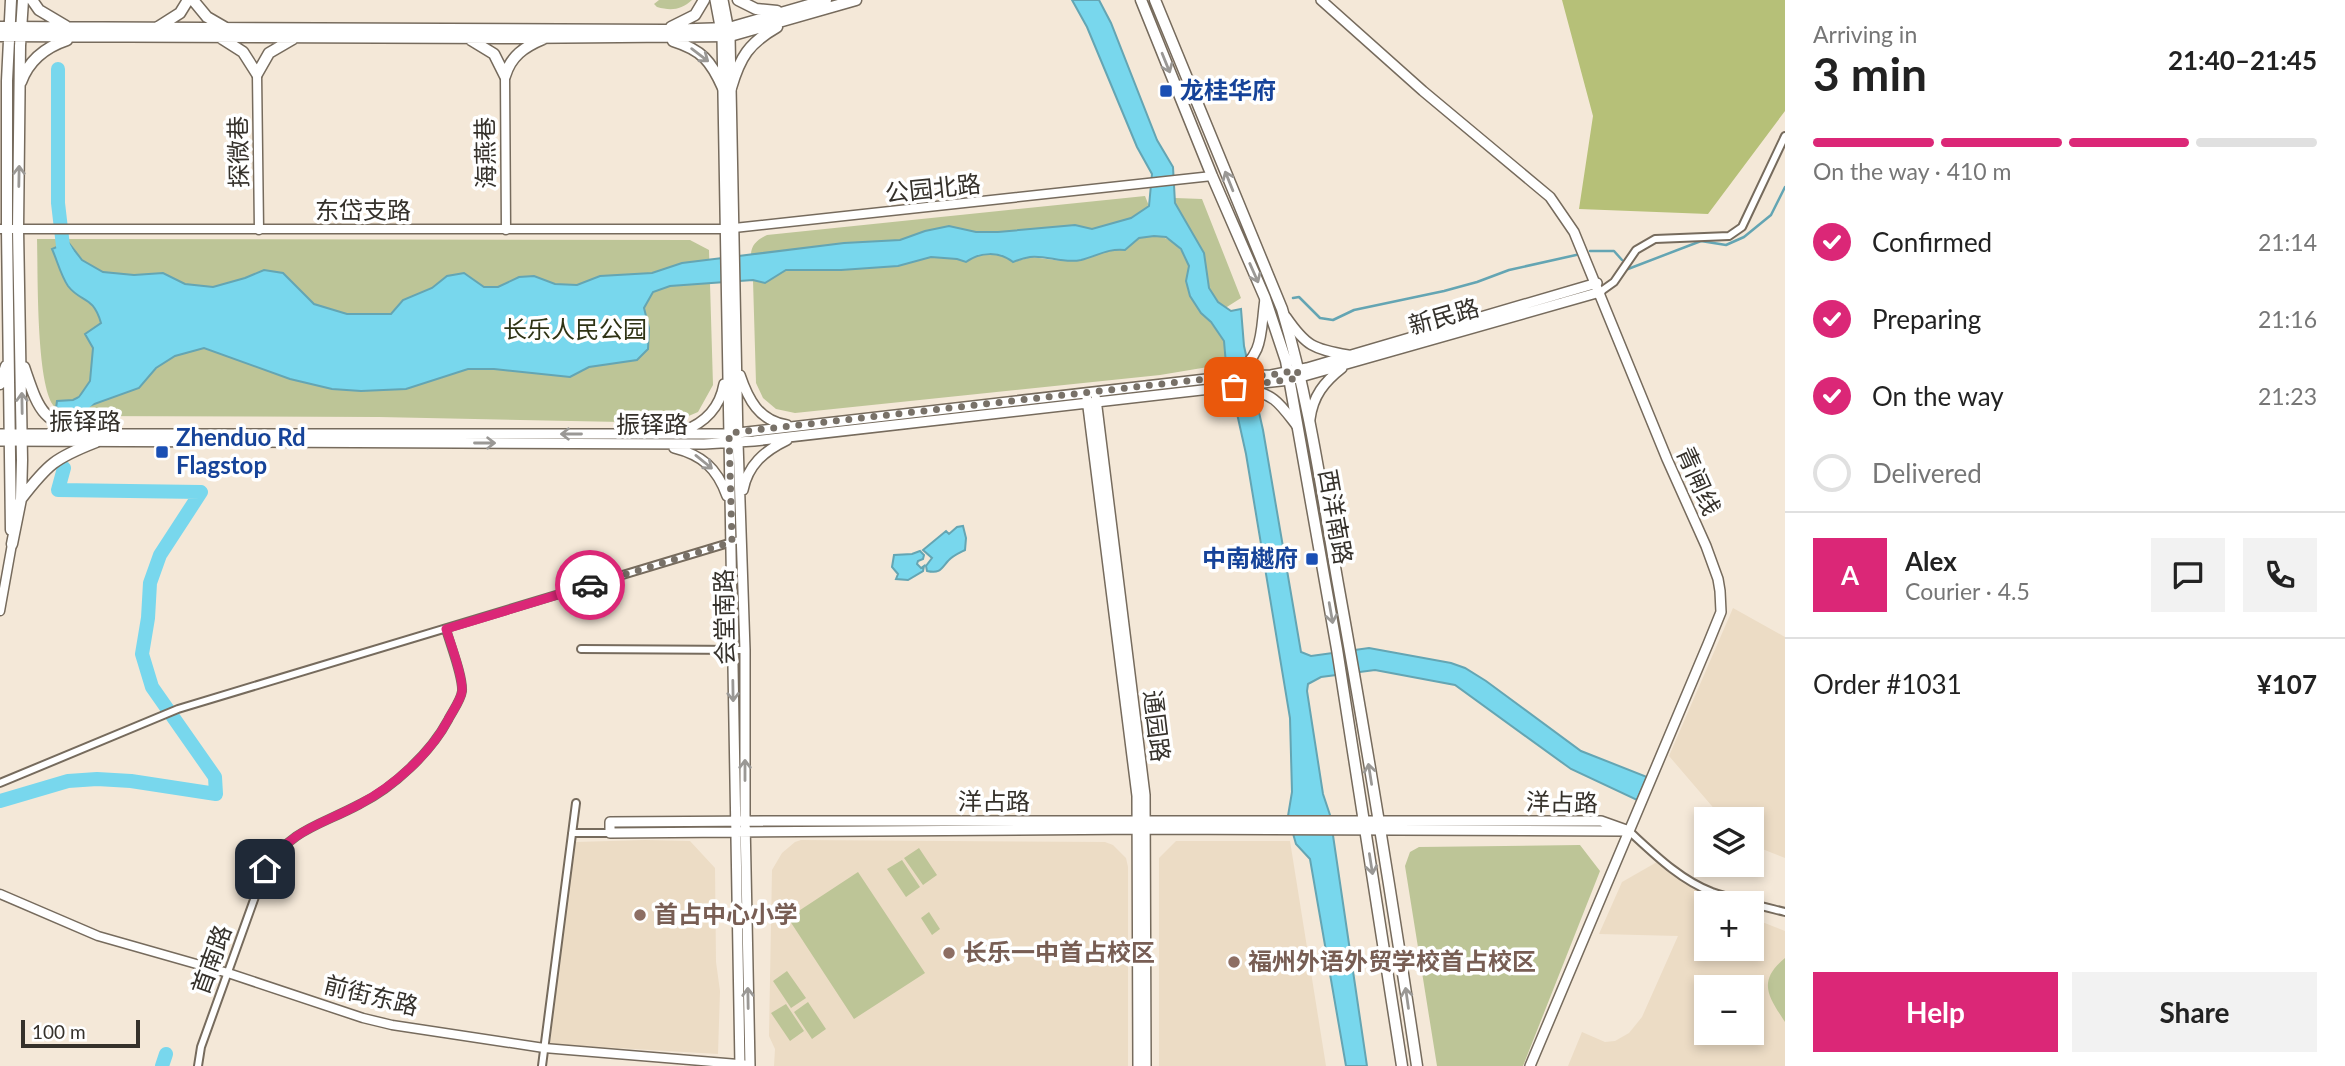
<!DOCTYPE html>
<html lang="en">
<head>
<meta charset="utf-8">
<style>
	:root { --surface:#fff; --page:#f2f2f2; --text:#222; --muted:#767676; --line:#e0e0e0; --accent:#db2777 }
	body { margin:0; font-family:Lato,"Noto Sans SC",sans-serif; background:var(--page); color:var(--text); height:100vh; display:flex; flex-direction:column; font-size:26px; white-space:nowrap }
	* { box-sizing:border-box; margin:0 }
	p { font-size:23px; color:var(--muted) }
	.icon { flex:none; width:38px; height:38px; fill:none; stroke:currentColor; stroke-width:2; stroke-linecap:round; stroke-linejoin:round }
	.map { position:relative; flex:1; overflow:hidden }
	.sheet { display:flex; flex-direction:column; background:var(--surface); width:560px }
	.sheet>* { flex:none }
	.controls { position:absolute; left:1694px; top:807px; display:grid; gap:14px }
	.controls a { display:grid; place-items:center; width:70px; height:70px; border-radius:0px; background:var(--surface); box-shadow:0 4px 10px #0003; font-size:35px }
	.scale { position:absolute; left:21px; bottom:18px; width:119px; box-sizing:border-box; padding-left:7px; border:4px solid #35312b; border-top:0; font-size:19px; line-height:24px; white-space:nowrap; color:#35312b; -webkit-text-stroke:5px #fff; paint-order:stroke }
	.pin { position:absolute; display:grid; place-items:center; width:60px; height:60px; color:#fff; margin:-30px; border-radius:14px; box-shadow:0 4px 10px #0006 }
	.courier { position:absolute; display:grid; place-items:center; width:70px; height:70px; margin:-35px; border:5px solid #db2777; border-radius:50%; background:#fff; color:#222; box-shadow:0 2px 9px #0007 }
	.head em { font-style:normal; font-weight:700 }
	.head div { display:flex; flex-direction:column-reverse }
	.head { display:flex; align-items:center; justify-content:space-between; height:119px; padding:0 28px }
	h1 { font-size:46px; font-weight:700; line-height:52px }
	.bar { display:grid; grid-template-columns:repeat(4,1fr); gap:10px 7px; align-content:center; height:84px; padding:0 28px }
	.bar i { height:9px; border-radius:5px; background:var(--line) }
	.bar .selected { background:var(--accent) }
	.bar p { grid-column:span 4 }
	.line { display:flex; align-items:center; gap:18px; padding:0 28px; border-top:2px solid var(--line) }
	.line div { flex:1 }
	.round { display:grid; place-items:center; flex:none; width:74px; height:74px; border-radius:0px; background:var(--page) }
	ol { padding:0 28px; list-style:none }
	li { display:flex; align-items:center; gap:21px; height:77px }
	li p { margin-inline-start:auto }
	li .icon { padding:7px; border-radius:50%; background:var(--accent); color:#fff; stroke-width:4 }
	li:last-child { color:var(--muted) }
	li i { width:38px; height:38px; border:4px solid var(--line); border-radius:50% }
	.button { display:flex; gap:14px; margin-top:auto; padding:14px 28px }
	.button a { flex:1; height:80px; border-radius:0px; background:var(--accent); color:#fff; font-size:28px; font-weight:700; line-height:80px; text-align:center }
	.button a+a { background:var(--page); color:var(--text) }
	main { display:flex; flex:1; min-height:0 }
	.map>svg:first-child { display:block }
	.built { fill:#ecdcc5; fill-rule:evenodd }
	.green { fill:#bdc597 }
	.forest { fill:#b6c078 }
	.water { fill:#78d7ed; stroke:#64a5b3; stroke-width:2 }
	.lines { fill:none; stroke-linecap:round; stroke-linejoin:round }
	.stream { stroke:#64a5b3; stroke-width:2.5 }
	.river { stroke:#78d7ed; stroke-width:14 }
	.minor-casing { stroke:#766b5d; stroke-width:10 }
	.tertiary-casing { stroke:#766b5d; stroke-width:11 }
	.secondary-casing { stroke:#766b5d; stroke-width:12 }
	.primary-casing { stroke:#766b5d; stroke-width:13 }
	.minor { stroke:#fff; stroke-width:6 }
	.tertiary { stroke:#fff; stroke-width:8 }
	.secondary { stroke:#fff; stroke-width:9 }
	.primary { stroke:#fff; stroke-width:10 }
	.oneway { stroke:#9a9895 }
	.done { stroke:#787168; stroke-width:7; stroke-dasharray:0 12.6 }
	.route { stroke:#db2777; stroke-width:9 }
	.transit-dot { fill:#1a4fb4; stroke:#fff; stroke-width:2.5 }
	.education-dot { fill:#8d6e63; stroke:#fff; stroke-width:2.5 }
	.labels { text-anchor:middle; stroke-width:7; stroke-linejoin:round; paint-order:stroke }
	.transit-label { font-size:24px; font-weight:bold; fill:#164399; stroke:#fff; text-anchor:start }
	.street-label { font-size:24px; fill:#35312b; stroke:#fff }
	.park-label { font-size:24px; fill:#2f3314; stroke:#fff }
	.education-label { font-size:24px; font-weight:bold; fill:#785e54; stroke:#fff; text-anchor:start }
</style>
</head>
<body>
<main>
<div class="map">
<svg width="1785" height="1066" viewBox="0 0 1785 1066">
	<rect width="100%" height="100%" fill="#f4e8d8"/>
	<path class="built" d="M1733 608 1785 637V858L1752 845V819H1723L1669 756Z
		M645 840 690 841 715 868 716 962 720 991 718 1054 550 1044 573 844 576 842Z
		M801 840 1105 842 1113 845 1126 858 1128 867V1066H774L775 1049 769 1036 772 870 782 853 795 842Z
		M1176 841H1290L1326 1066H1159V858Z
		M1657 862 1716 903H1706V948H1752V918L1785 931V1066H1568L1582 1032 1605 1042 1615 1041 1629 1033 1642 1017 1678 936 1599 934 1622 882ZM1706 987H1752V1032H1706Z"/>
	<path class="green" d="M659 0H692C681 10 671 11 657 7L654 4Z
		M1145 196 1149 206 1131 218 1092 229 1075 225 998 232H976L949 226 925 231 900 240 844 243 751 255C751 244 759 239 767 235Z
		M1175 198 1202 199 1241 298 1208 319 1224 341 1226 364 1160 375 795 413 776 409 763 398 756 383 753 280 765 283 786 270H841L898 266 931 257 957 259 966 262C980 252 999 251 1013 262L1031 257 1062 261 1090 257 1102 251 1116 249 1125 250C1129 246 1133 241 1138 238 1158 228 1183 244 1188 264 1189 269 1187 275 1186 281L1218 301 1209 288 1204 253 1175 203Z
		M37 239 690 240 709 250 713 385 698 412 672 423 379 417 71 416C65 414 57 411 53 405 36 380 38 273 37 239Z
		M1580 845 1600 871 1523 1066H1437L1405 866 1410 852 1419 847Z
		M919 848 937 875 923 885 904 858Z
		M902 860 920 887 906 897 887 869Z
		M858 872 925 973 854 1019 788 918Z
		M929 912 940 929 932 935 921 918Z
		M1785 958V1022C1768 996 1757 981 1785 958Z
		M787 971 806 998 791 1008 773 981Z
		M808 1002 826 1029 812 1039 794 1012Z
		M786 1004 804 1031 790 1041 771 1013Z"/>
	<path class="forest" d="M1562 0H1785V111L1708 214 1579 209 1593 116Z"/>
	<path class="water" d="M1072 0H1099L1111 23 1157 140 1173 167 1175 203 1204 253 1209 288 1218 302 1231 311 1241 309 1244 346 1263 430 1301 652 1311 656 1369 648 1451 663 1465 668 1486 681 1581 751 1647 777 1637 800 1571 769 1455 685 1375 670 1321 677 1308 684 1307 691 1323 794 1330 815 1367 1066H1346L1310 859 1296 844 1288 816 1292 792 1290 718 1246 454 1226 364 1224 341 1211 322 1201 313 1190 296 1186 281 1189 266 1181 249 1166 237 1154 236 1139 238 1125 250C1108 248 1097 256 1081 260 1063 264 1047 255 1030 257 1024 258 1018 260 1013 262 999 251 980 252 966 262L957 259 931 257 898 266 841 270H786L765 283 753 280 670 286 653 292 644 308 649 328 648 349 637 360 589 367 570 377 494 369H468L406 389 361 391 332 389 290 379 204 348 175 356 156 368 139 388 75 411 56 408 57 401 73 400 79 397 90 381 93 348 85 334 101 323C93 295 81 303 68 286 61 276 57 260 52 249L68 242 82 260 103 272 134 275 163 273 185 284 213 287 245 278 264 270 283 273 314 304 347 314H391L403 300 432 288 447 276 464 273 484 287H498L519 277 534 276 555 284 577 285 600 276 652 273 682 263 844 243 900 240 925 231 949 226 976 232H998L1075 225 1092 229 1131 218 1149 206 1152 174 1137 147 1087 27Z
		M963 526 966 538 965 550C959 553 952 556 948 561 941 569 940 574 927 571L926 566 932 558 923 550 946 531 949 534 957 527Z
		M920 551 924 555 923 559 918 561 917 564 921 568 924 566 923 571 908 580 896 579 898 574 892 567 894 555 912 554Z"/>
	<g class="lines">
		<path class="stream" d="M1590 251H1614L1622 260
			M1628 269 1701 241 1726 245 1744 237 1771 215 1785 187
			M1293 298 1299 297 1320 318 1333 320 1354 310 1444 291 1477 282 1509 270 1576 255"/>
		<path class="river" d="M58 69V203L63 246 70 259
			M71 416 89 398
			M0 801 68 781 97 779 131 781 216 794 215 777 152 687 142 654 148 618 150 583 160 555 201 492 58 490 64 468
			M162 1066 166 1054"/>
		<defs>
			<path id="minor" d="M1600 292 1614 282 1636 250 1655 239 1729 236 1742 227 1785 136
				M581 649 745 650
				M0 783 178 709 742 539
				M1629 831C1653 853 1680 880 1712 892 1735 900 1761 906 1785 912
				M572 833H610
				M198 1066 201 1047 265 869C293 828 319 826 360 804 393 788 431 752 448 720 452 712 461 700 462 691 463 676 450 644 446 629
				M542 1066 576 803"/>
			<path id="tertiary" d="M257 74 259 230
				M505 76 506 230
				M0 229H725L1212 176
				M0 611 12 544
				M0 894 98 936 228 973 363 1018 392 1025 544 1048 750 1065"/>
			<path id="secondary" d="M715 0 722 37 740 1066
				M723 0 730 36 738 442 745 650V821L750 1066
				M1321 0 1423 91 1550 197 1574 232 1667 459 1706 546 1718 579 1720 591 1721 612 1708 644 1530 1066
				M1286 317C1306 346 1313 349 1348 355
				M740 375C748 399 759 421 787 425
				M1233 376C1265 354 1260 334 1265 299
				M1246 389C1275 394 1280 404 1297 426
				M1087 399 1137 796 1138 1066
				M1096 399 1145 795 1146 1066
				M1310 419C1313 396 1324 382 1342 368
				M683 431C705 423 720 407 724 384
				M0 434H729L1232 376 1271 375 1307 368 1597 283
				M0 441 704 444 754 441 1290 380 1600 292
				M674 448C702 455 717 468 727 496
				M743 490C748 465 764 451 787 440
				M777 821H1601L1629 831 1146 829 610 833V822Z"/>
			<path id="primary" d="M32 0 39 10 66 26
				M193 0 207 17 226 28
				M738 0 756 9 777 11
				M1141 0 1212 176 1265 298 1286 361 1337 649 1402 1066
				M1155 0 1282 309C1309 399 1322 493 1338 584 1367 744 1393 905 1417 1066
				M0 27 664 30 729 28 826 0
				M158 27 180 13 188 0
				M671 27 695 15 704 0
				M0 36 505 38 730 36 856 0
				M221 38 243 52 257 74
				M471 40 494 54 505 76
				M673 41C702 50 711 61 723 88
				M257 74 269 53 293 39
				M505 76C511 56 524 47 543 39
				M21 82C29 60 46 47 67 40
				M731 88C740 57 749 43 777 27
				M24 367C39 410 41 423 89 433
				M0 384 6 366
				M21 499C48 464 55 458 96 442
				M11 530 7 229V81L11 0
				M12 544 21 499 22 460 18 229 20 46 23 0"/>
		</defs>
		<use href="#minor" class="minor-casing"/>
		<use href="#tertiary" class="tertiary-casing"/>
		<use href="#secondary" class="secondary-casing"/>
		<use href="#primary" class="primary-casing"/>
		<use href="#minor" class="minor"/>
		<use href="#tertiary" class="tertiary"/>
		<use href="#secondary" class="secondary"/>
		<use href="#primary" class="primary"/>
	</g>
	<defs><path id="oneway-shaft" d="M-6 0H5M1.5-3L5.5 0L1.5 3" fill="none" stroke-width="1.6" stroke-linecap="round" stroke-linejoin="round" transform="scale(1.75)"/></defs>
	<g class="oneway">
		<use href="#oneway-shaft" transform="translate(700 55) rotate(37)"/>
		<use href="#oneway-shaft" transform="translate(1166 63) rotate(68)"/>
		<use href="#oneway-shaft" transform="translate(19 176) rotate(-89)"/>
		<use href="#oneway-shaft" transform="translate(1229 181) rotate(-112)"/>
		<use href="#oneway-shaft" transform="translate(1254 273) rotate(66)"/>
		<use href="#oneway-shaft" transform="translate(22 403) rotate(-91)"/>
		<use href="#oneway-shaft" transform="translate(571 434) rotate(180)"/>
		<use href="#oneway-shaft" transform="translate(485 443)"/>
		<use href="#oneway-shaft" transform="translate(704 462) rotate(39)"/>
		<use href="#oneway-shaft" transform="translate(1331 613) rotate(80)"/>
		<use href="#oneway-shaft" transform="translate(733 691) rotate(89)"/>
		<use href="#oneway-shaft" transform="translate(745 770) rotate(-90)"/>
		<use href="#oneway-shaft" transform="translate(1370 774) rotate(-99)"/>
		<use href="#oneway-shaft" transform="translate(1371 864) rotate(81)"/>
		<use href="#oneway-shaft" transform="translate(748 998) rotate(-91)"/>
		<use href="#oneway-shaft" transform="translate(1407 998) rotate(-98)"/>
	</g>
	<g class="lines">
		<path class="done" d="M590 585 732 542 729 433 1232 376 1271 375 1297 370 1299 378 1234 387"/>
		<path class="route" d="M265 869C293 828 319 826 360 804 394 786 430 754 448 720 452 712 461 700 462 691 463 676 451 644 446 629L590 585"/>
	</g>
	<g class="transit-dot">
		<rect x="1159" y="84" width="14" height="14" rx="3.5"/>
		<rect x="155" y="445" width="14" height="14" rx="3.5"/>
		<rect x="1305" y="552" width="14" height="14" rx="3.5"/>
	</g>
	<g class="education-dot">
		<circle cx="640" cy="915" r="7"/>
		<circle cx="949" cy="953" r="7"/>
		<circle cx="1234" cy="962" r="7"/>
	</g>
	<g class="labels">
		<g class="transit-label">
			<text x="1180" y="99">龙桂华府</text>
			<text x="176" y="446">Zhenduo Rd<tspan x="176" dy="28">Flagstop</tspan></text>
			<text x="1298" y="567" text-anchor="end">中南樾府</text>
		</g>
		<g class="street-label">
			<text transform="translate(239 152) rotate(-91)" y="8">探微巷</text>
			<text transform="translate(486 153) rotate(-91)" y="8">海燕巷</text>
			<text transform="translate(933 189) rotate(-6)" y="8">公园北路</text>
			<text x="363" y="219">东岱支路</text>
			<text transform="translate(1444 317) rotate(-16)" y="8">新民路</text>
			<text x="85" y="430">振铎路</text>
			<text x="652" y="433">振铎路</text>
			<text transform="translate(1698 481) rotate(66)" y="8">青闸线</text>
			<text transform="translate(1335 517) rotate(80)" y="8">西洋南路</text>
			<text transform="translate(725 617) rotate(-91)" y="8">会堂南路</text>
			<text transform="translate(1156 726) rotate(83)" y="8">通园路</text>
			<text x="994" y="810">洋占路</text>
			<text transform="translate(1562 803) rotate(1)" y="8">洋占路</text>
			<text transform="translate(212 960) rotate(-70)" y="8">首南路</text>
			<text transform="translate(371 996) rotate(14)" y="8">前街东路</text>
		</g>
		<g class="park-label">
			<text x="575" y="338">长乐人民公园</text>
		</g>
		<g class="education-label">
			<text x="654" y="923">首占中心小学</text>
			<text x="963" y="961">长乐一中首占校区</text>
			<text x="1248" y="970">福州外语外贸学校首占校区</text>
		</g>
	</g>
</svg>
<div class="controls">
<a><svg class="icon" aria-label="layers" viewBox="0 0 24 24"><path d="M12 4l9 5-9 5-9-5zM3 14l9 5 9-5"/></svg></a>
<a>+</a>
<a>−</a>
</div>
<div class="scale">100 m</div>
<div class="pin" style="left:1234px;top:387px;background:#ea580c"><svg class="icon" aria-label="bag" viewBox="0 0 24 24"><path d="M5 8h14l-1 12H6zM9 8a3 3 0 0 1 6 0"/></svg></div>
<div class="pin" style="left:265px;top:869px;background:#1f2937"><svg class="icon" aria-label="home" viewBox="0 0 24 24"><path d="M3 11l9-7 9 7M6 9v11h12V9"/></svg></div>
<div class="courier" style="left:590px;top:585px"><svg class="icon" aria-label="car" viewBox="0 0 24 24"><path d="M5 17H2v-5l4-1 3-4h7l3 4 3 1v5h-3M9 17h6M6 11h13"/><circle cx="7" cy="17" r="2"/><circle cx="17" cy="17" r="2"/></svg></div>
</div>
<section class="sheet">
<div class="head"><div><h1>3 min</h1><p>Arriving in</p></div><em>21:40–21:45</em></div>
<div class="bar"><i class="selected"></i><i class="selected"></i><i class="selected"></i><i></i><p>On the way · 410 m</p></div>
<ol>
<li><svg class="icon" aria-label="check" viewBox="0 0 24 24"><path d="M5 12l5 5 9-10"/></svg>Confirmed<p>21:14</p></li>
<li><svg class="icon" aria-label="check" viewBox="0 0 24 24"><path d="M5 12l5 5 9-10"/></svg>Preparing<p>21:16</p></li>
<li><svg class="icon" aria-label="check" viewBox="0 0 24 24"><path d="M5 12l5 5 9-10"/></svg>On the way<p>21:23</p></li>
<li><i></i>Delivered</li>
</ol>
<div class="line" style="height:126px"><b class="round" style="background:var(--accent);color:#fff">A</b><div><b>Alex</b><p>Courier · 4.5</p></div><a class="round"><svg class="icon" aria-label="chat" viewBox="0 0 24 24"><path d="M4 5h16v11H9l-5 4z"/></svg></a><a class="round"><svg class="icon" aria-label="phone" viewBox="0 0 24 24"><path d="M5 4h4l2 5-3 2q2 4 5 5l2-3 5 2v4C11 20 4 13 5 4z"/></svg></a></div>
<div class="line" style="height:91px"><div>Order #1031</div><b>¥107</b></div>
<div class="button"><a>Help</a><a>Share</a></div>
</section>
</main>
</body>
</html>
